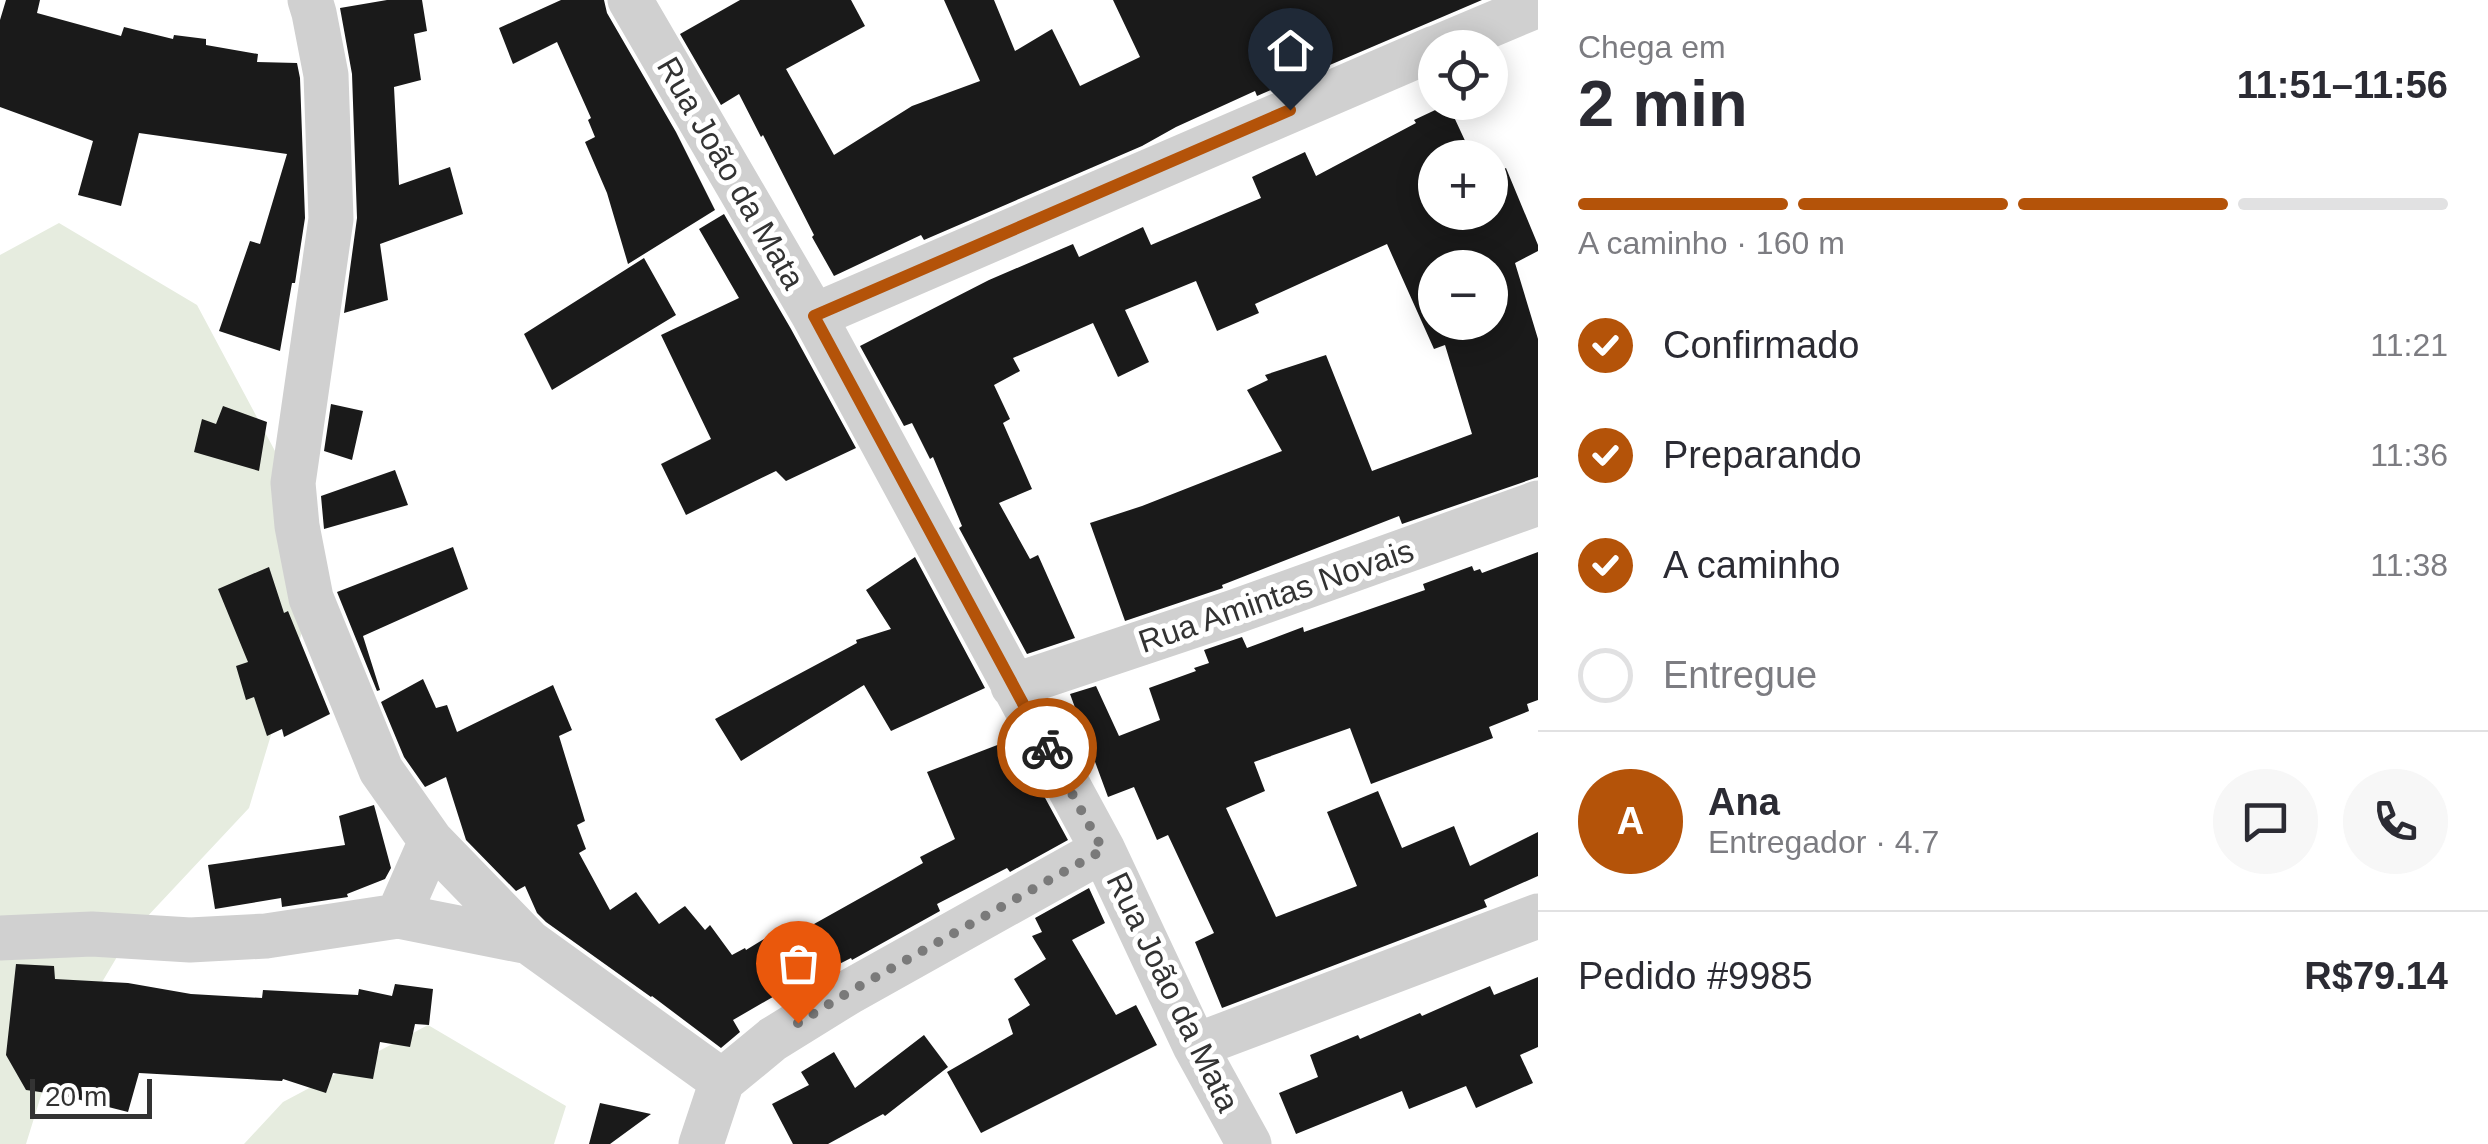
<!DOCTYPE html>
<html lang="pt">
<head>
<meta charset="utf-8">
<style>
	:root { --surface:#fff; --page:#f7f7f7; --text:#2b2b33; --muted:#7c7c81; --line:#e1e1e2; --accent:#b45309 }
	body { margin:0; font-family:Arial,sans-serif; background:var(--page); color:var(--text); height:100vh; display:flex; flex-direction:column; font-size:38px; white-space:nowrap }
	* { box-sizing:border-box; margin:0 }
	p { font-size:32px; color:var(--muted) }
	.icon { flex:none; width:55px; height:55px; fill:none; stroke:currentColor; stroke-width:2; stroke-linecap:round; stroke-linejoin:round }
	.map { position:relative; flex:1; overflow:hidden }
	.details { display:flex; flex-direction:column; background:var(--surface); width:950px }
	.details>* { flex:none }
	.controls { position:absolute; left:1418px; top:30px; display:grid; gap:20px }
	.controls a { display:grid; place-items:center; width:90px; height:90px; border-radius:50%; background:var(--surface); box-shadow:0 5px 25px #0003; font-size:50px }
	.scale { position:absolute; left:30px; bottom:25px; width:122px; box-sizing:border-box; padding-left:10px; border:5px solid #333; border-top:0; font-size:28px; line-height:35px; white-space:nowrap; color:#333; -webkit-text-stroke:8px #fff; paint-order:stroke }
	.pin { position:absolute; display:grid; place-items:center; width:85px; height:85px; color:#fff; margin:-102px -42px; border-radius:50% 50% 50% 0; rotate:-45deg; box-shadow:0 0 10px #0007 }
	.pin .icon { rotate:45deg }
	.courier { position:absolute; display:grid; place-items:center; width:100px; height:100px; margin:-50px; border:8px solid #b45309; border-radius:50%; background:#fff; color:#222; box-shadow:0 2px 12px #0007 }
	.headline em { font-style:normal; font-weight:600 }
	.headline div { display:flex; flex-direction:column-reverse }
	.headline { display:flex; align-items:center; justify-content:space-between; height:170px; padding:0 40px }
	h1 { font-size:65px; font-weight:600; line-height:75px }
	.bar { display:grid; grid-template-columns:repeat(4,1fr); gap:15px 10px; align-content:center; height:120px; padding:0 40px }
	.bar i { height:12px; border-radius:8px; background:var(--line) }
	.bar .current { background:var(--accent) }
	.bar p { grid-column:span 4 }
	.line { display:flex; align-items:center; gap:25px; padding:0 40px; border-top:2px solid var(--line) }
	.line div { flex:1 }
	.round { display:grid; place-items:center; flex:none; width:105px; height:105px; border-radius:52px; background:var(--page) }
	ol { padding:0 40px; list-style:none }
	li { display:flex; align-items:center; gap:30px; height:110px }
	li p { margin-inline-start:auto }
	li .icon { padding:10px; border-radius:50%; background:var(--accent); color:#fff; stroke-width:4 }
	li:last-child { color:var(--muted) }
	li i { width:55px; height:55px; border:5px solid var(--line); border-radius:50% }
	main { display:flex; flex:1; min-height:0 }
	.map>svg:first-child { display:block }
	.green { fill:#e6ecdf }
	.building { fill:#1a1a1a; fill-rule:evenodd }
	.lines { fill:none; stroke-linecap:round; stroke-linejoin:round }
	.minor { stroke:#d0d0d0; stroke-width:45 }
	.done { stroke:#7a7a7a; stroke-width:10; stroke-dasharray:0 18 }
	.route { stroke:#b45309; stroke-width:12 }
	.labels { text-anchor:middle; stroke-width:10; stroke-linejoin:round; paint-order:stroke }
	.street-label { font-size:32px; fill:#333; stroke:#fff }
</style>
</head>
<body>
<main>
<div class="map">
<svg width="1538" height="1144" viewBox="0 0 1538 1144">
	<rect width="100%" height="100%" fill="#fff"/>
	<path class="green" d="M59 223 197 305 275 451 305 622 249 808 130 935 48 1073 26 1144H0V255Z
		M428 1025 566 1106 554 1144H244L283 1102Z"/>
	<path class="building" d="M6 0H40L37 13 121 36 124 27 173 39 174 35 206 39V45L258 54 257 62 297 63 300 78 305 218 295 283H292L280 351 219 331 250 241 260 244 287 154 139 133 121 206 78 195 93 141 0 107V20Z
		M387 0H422L427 31 414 34 421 80 394 87 399 185 450 167 463 214 380 244 388 300 344 313 357 218 352 74 340 8Z
		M561 0H604L607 13 676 132 715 210 628 264 607 193 585 142 595 137 588 120 591 118 557 42 513 64 499 28Z
		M740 0H851L865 26 786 69 834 155 912 106 980 81 944 0H994L1015 51 1052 29 1080 86 1140 57 1113 0H1482L1257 96 1255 91 1176 127 1142 146 924 240 921 235 834 276 812 237 814 235 763 135 761 137 739 94 721 105 680 34Z
		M1448 104 1473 158H1435V212H1490V176L1506 168 1538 245V251L1515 263 1538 339V477L1402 524 1399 516 1222 585 1223 588 1125 621 1090 523 1142 506 1282 451 1247 390 1268 380 1265 375 1326 355 1372 471 1472 434 1445 345 1434 349 1387 244 1255 304 1259 313 1217 331 1196 281 1125 310 1149 362 1118 377 1093 323 1013 358 1020 371 994 385 1010 419 1003 423 1032 489 999 503 1030 559 1038 555 1075 638 1027 654 959 528 962 526 933 457 930 459 912 423 904 426 860 346 989 280 1073 244 1079 257 1143 227 1151 245 1261 198 1252 177 1305 152 1316 176 1416 123 1414 120ZM1435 268H1490V322H1435Z
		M724 214 791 329 856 448 786 481 776 471 686 515 661 464 711 439 661 335 739 298 699 229Z
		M644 258 676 315 552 390 524 334Z
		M331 404 363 411 352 460 324 451Z
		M223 406 267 422 259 471 194 452 202 419 216 424Z
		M395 470 408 505 324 529 321 496Z
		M453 547 468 589 363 636 380 690 377 691 337 592Z
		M1538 552V700L1527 704 1529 711 1489 727 1493 738 1371 784 1350 728 1254 762 1265 791 1226 808 1276 917 1357 886 1327 812 1378 791 1402 848 1454 826 1470 866 1538 832V876L1484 900 1487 907 1222 1008 1195 942 1214 933 1168 835 1157 840 1134 787 1108 797 1070 694 1096 686 1119 736 1160 720 1149 688 1196 671 1194 668 1209 663 1204 650 1242 637 1247 648 1303 627 1304 632 1425 590 1423 584 1472 566 1474 571 1480 569 1482 573Z
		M915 557 985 688 891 731 864 685 741 761 715 719 857 643 856 640 891 629 866 590Z
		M269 567 284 613 288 611 330 714 284 737 282 729 267 736 254 697 246 700 236 666 248 662 218 589Z
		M423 679 436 708 447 705 457 732 553 685 572 730 559 736 585 821 577 825 586 849 579 853 610 910 636 892 659 924 685 906 705 930 710 925 732 955 745 948 746 950 784 927 789 938 923 863 920 857 955 839 927 772 1013 739 1068 840 1010 872 1007 868 937 904 940 911 852 960 851 958 812 978 811 975 733 1020 740 1032 721 1048 652 996 651 997 546 922 537 913 525 886 516 891 466 840 446 777 425 787 404 757 381 702Z
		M374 805 391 868 385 879 347 894 348 897 282 907 281 898 215 909 208 865 345 845 339 816Z
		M1089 888 1105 923 1072 940 1116 1015 1136 1005 1157 1045 981 1133 947 1072 1013 1034 1008 1019 1030 1005 1014 979 1046 959 1032 936 1042 932 1035 918Z
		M16 964 54 966 55 979 128 983 191 994 262 998 263 990 358 995 359 989 392 996 395 984 433 989 429 1025 415 1024 410 1047 380 1042 373 1079 333 1073 326 1093 283 1079 282 1081 139 1073 128 1112 61 1095 26 1090 6 1055Z
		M1538 977V1047L1520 1055 1533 1083 1476 1108 1466 1086 1409 1109 1402 1091 1296 1134 1279 1093 1318 1077 1310 1055 1358 1035 1360 1039 1420 1013 1422 1016 1490 986 1494 995Z
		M924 1035 948 1067 885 1116 883 1114 828 1144H793L772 1104 809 1085 801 1072 834 1052 855 1088Z
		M600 1103 651 1114 610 1144H589Z"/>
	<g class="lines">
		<path class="minor" d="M310 0 314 13 326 75 331 219 293 483 297 526 311 598 381 770 431 841 529 942 722 1081
			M630 0 814 316 1103 850 1195 1046 1249 1144
			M1436 48 1538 5
			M814 316 1435 48
			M1013 686 1234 612 1538 503
			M398 916 431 841
			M0 938 92 934 190 940 266 936 398 916 529 942
			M1195 1046 1538 916
			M701 1144 722 1081 773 1039 849 992 1103 850"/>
	</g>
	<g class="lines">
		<path class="done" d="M798 1023 849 992 1103 850 1047 748"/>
		<path class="route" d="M1047 748 814 316 1290 110"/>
	</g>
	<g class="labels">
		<g class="street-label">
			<text transform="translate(731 173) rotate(60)" y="11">Rua João da Mata</text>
			<text transform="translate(1276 596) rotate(-19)" y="11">Rua Amintas Novais</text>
			<text transform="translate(1173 992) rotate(64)" y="11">Rua João da Mata</text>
		</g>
	</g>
</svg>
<div class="controls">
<a><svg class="icon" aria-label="locate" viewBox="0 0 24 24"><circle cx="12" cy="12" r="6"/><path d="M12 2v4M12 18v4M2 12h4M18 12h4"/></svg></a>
<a>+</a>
<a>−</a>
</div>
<div class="scale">20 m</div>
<div class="pin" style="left:798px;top:1023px;background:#ea580c"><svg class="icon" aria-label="bag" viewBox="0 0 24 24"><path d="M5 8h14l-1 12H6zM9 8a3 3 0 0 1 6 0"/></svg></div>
<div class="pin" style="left:1290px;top:110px;background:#1f2937"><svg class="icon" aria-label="home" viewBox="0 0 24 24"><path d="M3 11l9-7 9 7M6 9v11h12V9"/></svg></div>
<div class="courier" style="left:1047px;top:748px"><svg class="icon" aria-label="bike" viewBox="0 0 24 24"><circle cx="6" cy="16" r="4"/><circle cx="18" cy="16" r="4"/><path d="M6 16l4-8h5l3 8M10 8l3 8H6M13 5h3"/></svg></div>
</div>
<section class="details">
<div class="headline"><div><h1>2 min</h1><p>Chega em</p></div><em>11:51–11:56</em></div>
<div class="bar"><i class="current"></i><i class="current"></i><i class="current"></i><i></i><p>A caminho · 160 m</p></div>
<ol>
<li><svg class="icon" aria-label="check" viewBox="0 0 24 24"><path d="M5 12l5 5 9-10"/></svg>Confirmado<p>11:21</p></li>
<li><svg class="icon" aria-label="check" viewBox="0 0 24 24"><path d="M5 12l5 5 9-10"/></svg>Preparando<p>11:36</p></li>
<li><svg class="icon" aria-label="check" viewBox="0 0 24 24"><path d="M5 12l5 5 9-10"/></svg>A caminho<p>11:38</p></li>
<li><i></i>Entregue</li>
</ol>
<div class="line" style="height:180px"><b class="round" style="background:var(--accent);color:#fff">A</b><div><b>Ana</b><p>Entregador · 4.7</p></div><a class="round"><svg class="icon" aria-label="chat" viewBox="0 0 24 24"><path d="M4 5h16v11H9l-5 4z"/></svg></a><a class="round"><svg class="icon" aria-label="phone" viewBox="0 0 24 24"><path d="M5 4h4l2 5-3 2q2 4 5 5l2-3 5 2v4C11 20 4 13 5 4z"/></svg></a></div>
<div class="line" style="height:130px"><div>Pedido #9985</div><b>R$79.14</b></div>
</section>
</main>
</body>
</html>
